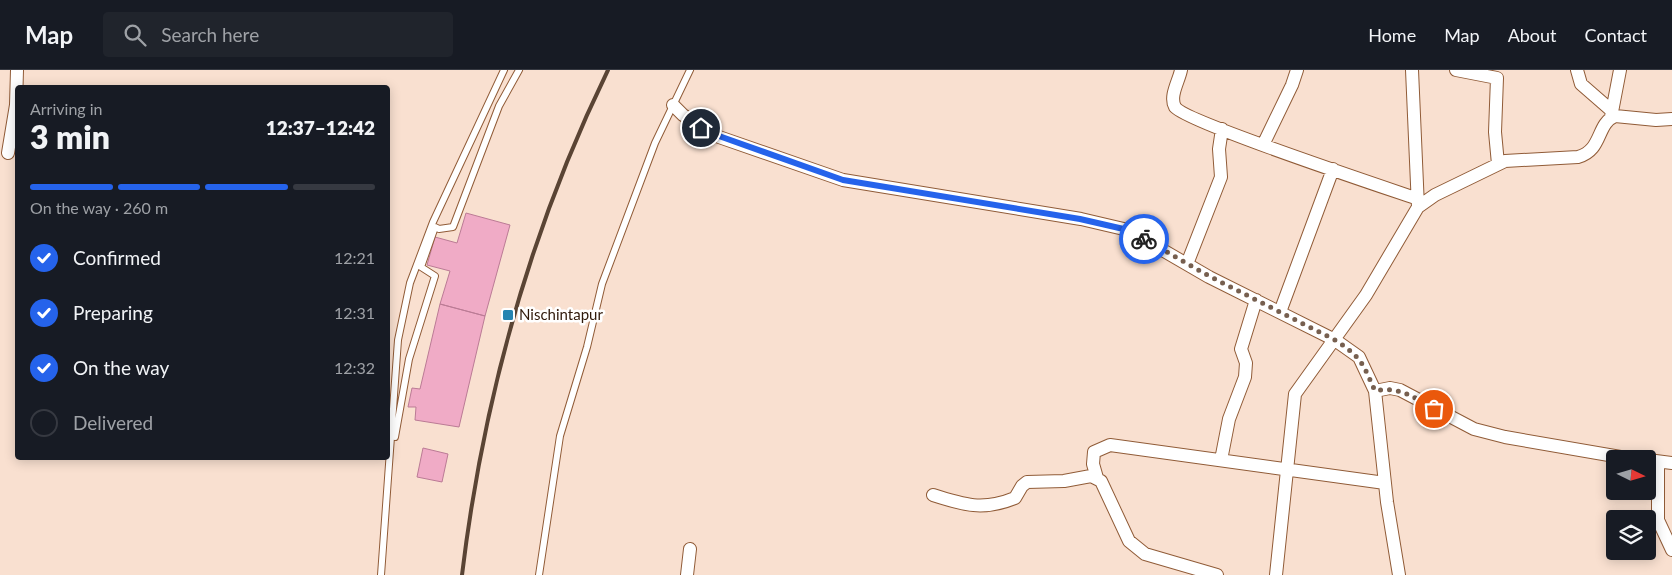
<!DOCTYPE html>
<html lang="en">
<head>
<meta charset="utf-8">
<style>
	:root { --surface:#171b24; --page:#20242c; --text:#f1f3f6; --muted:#9ea1a6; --line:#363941; --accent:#2563eb }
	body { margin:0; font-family:Lato,sans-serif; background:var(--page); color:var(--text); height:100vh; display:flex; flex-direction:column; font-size:19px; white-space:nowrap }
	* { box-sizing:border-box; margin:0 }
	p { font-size:16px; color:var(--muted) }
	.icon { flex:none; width:28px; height:28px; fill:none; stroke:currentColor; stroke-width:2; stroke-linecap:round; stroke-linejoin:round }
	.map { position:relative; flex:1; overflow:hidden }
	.details { position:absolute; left:15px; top:15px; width:375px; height:375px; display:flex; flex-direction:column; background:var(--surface); border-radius:5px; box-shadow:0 2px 12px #0003 }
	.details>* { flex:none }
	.needle { width:32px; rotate:95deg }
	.tools { position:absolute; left:1606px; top:380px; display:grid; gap:10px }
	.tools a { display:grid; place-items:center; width:50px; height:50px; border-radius:5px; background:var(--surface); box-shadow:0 2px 12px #0003; font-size:25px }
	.pin { position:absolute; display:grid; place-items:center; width:42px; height:42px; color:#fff; margin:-21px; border:2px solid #fff; border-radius:50%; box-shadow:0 1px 5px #0007 }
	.courier { position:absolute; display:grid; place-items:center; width:50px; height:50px; margin:-25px; border:4px solid #2563eb; border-radius:50%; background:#fff; color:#222; box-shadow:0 1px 6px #0007 }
	.head em { font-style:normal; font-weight:800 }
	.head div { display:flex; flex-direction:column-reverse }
	.head { display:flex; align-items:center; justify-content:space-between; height:85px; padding:0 15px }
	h1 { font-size:32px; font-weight:800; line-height:38px }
	.bar { display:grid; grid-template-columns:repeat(4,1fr); gap:8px 5px; align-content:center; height:60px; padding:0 15px }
	.bar i { height:6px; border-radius:4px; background:var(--line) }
	.bar .on { background:var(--accent) }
	.bar p { grid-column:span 4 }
	ol { padding:0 15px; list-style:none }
	li { display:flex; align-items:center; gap:15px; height:55px }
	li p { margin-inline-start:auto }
	li .icon { padding:5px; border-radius:50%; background:var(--accent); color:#fff; stroke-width:4 }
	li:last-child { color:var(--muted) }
	li i { width:28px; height:28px; border:2px solid var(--line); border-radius:50% }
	header { display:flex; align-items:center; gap:30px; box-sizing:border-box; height:70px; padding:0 25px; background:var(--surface); border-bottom:1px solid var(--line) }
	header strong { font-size:24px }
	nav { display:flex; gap:28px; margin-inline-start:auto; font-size:18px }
	.search { width:350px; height:45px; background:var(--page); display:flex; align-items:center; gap:12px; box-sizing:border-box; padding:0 18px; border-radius:5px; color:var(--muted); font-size:19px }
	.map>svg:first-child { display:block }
	.building { fill:#f0abc6; stroke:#bb7b95 }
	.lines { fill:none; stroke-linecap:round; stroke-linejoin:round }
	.lane-casing { stroke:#905b37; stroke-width:8 }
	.street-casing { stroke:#905b37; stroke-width:14 }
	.lane { stroke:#fff; stroke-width:6 }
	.street { stroke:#fff; stroke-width:12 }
	.rail { stroke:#5a4434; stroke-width:4 }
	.done { stroke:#765f4f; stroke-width:5; stroke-dasharray:0 9 }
	.route { stroke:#2563eb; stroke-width:6 }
	.poi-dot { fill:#2684b0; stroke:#fff; stroke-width:2 }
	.labels { text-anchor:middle; stroke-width:5; stroke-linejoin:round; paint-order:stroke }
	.poi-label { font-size:15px; fill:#2f190a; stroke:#fff; text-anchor:start }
</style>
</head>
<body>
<header>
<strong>Map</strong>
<div class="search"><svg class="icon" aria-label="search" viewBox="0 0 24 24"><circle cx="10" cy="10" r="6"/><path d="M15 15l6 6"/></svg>Search here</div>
<nav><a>Home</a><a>Map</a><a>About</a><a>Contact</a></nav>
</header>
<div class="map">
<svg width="1672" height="505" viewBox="0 0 1672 505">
	<rect width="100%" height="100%" fill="#f9e0d0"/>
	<path class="building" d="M466 143 510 155 485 246 440 234 450 201 427 195 435 167 457 173Z
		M440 234 485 246 459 357 415 350 416 337H408L412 318 420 319Z
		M423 378 448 384 442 412 417 407Z"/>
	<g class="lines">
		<defs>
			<path id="lane" d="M395 367 409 289 435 206 421 197 435 157 439 159 453 157 499 36 519 0
				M381 505 398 270 410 213 433 152 504 0
				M539 505 560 366 587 277 602 214 655 73 690 0"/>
			<path id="street" d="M1181 0C1179 11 1169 26 1175 37 1184 51 1386 118 1418 129
				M1412 0 1418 137
				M1456 0 1497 8 1495 62 1498 94
				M1577 0 1581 14 1612 41
				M673 35 683 45 719 67 843 110 1081 149 1128 160 1209 207 1335 270 1359 287 1375 321 1387 432 1399 505
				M1611 47 1620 0
				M1263 75 1292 15 1297 0
				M8 83 16 35 17 0
				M1187 194 1221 107 1219 79 1222 59
				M1280 242 1333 99
				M1375 321 1390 318 1400 320 1474 359 1505 367 1632 389
				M1221 390 1229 349 1245 307 1246 293 1241 279 1256 230
				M1648 390 1672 393
				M1658 392V450L1672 480
				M1097 408 1093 394 1094 382 1110 375 1385 413
				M933 425C964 435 983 441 1015 428L1022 416 1027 412 1064 411 1091 406 1101 411 1129 471 1145 484 1217 505
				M687 505 690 479
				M1276 505 1295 324 1366 225 1418 137 1435 125 1505 91 1578 87C1603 80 1596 54 1615 46L1656 50 1672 49"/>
		</defs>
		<use href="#lane" class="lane-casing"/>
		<use href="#street" class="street-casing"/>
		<use href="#lane" class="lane"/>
		<use href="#street" class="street"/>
		<path class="rail" d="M462 505C483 331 531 158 608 0"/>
	</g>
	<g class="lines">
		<path class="done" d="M1144 169 1209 206 1335 270C1362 288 1362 292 1375 321 1400 316 1413 327 1434 339"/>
		<path class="route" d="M701 58 719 66 843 110 1080 149 1128 160 1144 169"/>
	</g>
	<rect class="poi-dot" x="502" y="239" width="12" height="12" rx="2.5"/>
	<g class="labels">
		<g class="poi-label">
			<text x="519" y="250">Nischintapur</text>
		</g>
	</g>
</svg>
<div class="tools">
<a><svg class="needle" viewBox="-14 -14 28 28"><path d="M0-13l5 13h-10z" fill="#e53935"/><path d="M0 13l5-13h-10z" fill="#9ea1a6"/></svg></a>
<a><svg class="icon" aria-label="layers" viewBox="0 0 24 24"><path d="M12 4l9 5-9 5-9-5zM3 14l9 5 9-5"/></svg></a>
</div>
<div class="pin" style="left:1434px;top:339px;background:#ea580c"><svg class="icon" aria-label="bag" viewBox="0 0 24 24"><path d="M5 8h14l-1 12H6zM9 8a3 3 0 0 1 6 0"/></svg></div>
<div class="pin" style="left:701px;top:58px;background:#1f2937"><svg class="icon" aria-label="home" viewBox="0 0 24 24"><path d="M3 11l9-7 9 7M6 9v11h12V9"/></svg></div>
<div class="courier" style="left:1144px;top:169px"><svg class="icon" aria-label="bike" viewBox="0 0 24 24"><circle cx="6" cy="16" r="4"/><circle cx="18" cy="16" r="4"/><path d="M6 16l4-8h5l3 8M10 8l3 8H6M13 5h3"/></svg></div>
<section class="details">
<div class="head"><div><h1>3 min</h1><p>Arriving in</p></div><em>12:37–12:42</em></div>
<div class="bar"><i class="on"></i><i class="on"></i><i class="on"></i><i></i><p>On the way · 260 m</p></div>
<ol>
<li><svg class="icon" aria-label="check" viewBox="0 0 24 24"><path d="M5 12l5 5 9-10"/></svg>Confirmed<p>12:21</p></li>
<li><svg class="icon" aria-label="check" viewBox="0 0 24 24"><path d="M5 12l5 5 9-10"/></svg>Preparing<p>12:31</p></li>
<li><svg class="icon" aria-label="check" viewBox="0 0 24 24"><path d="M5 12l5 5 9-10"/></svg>On the way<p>12:32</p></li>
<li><i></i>Delivered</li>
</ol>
</section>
</div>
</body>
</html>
